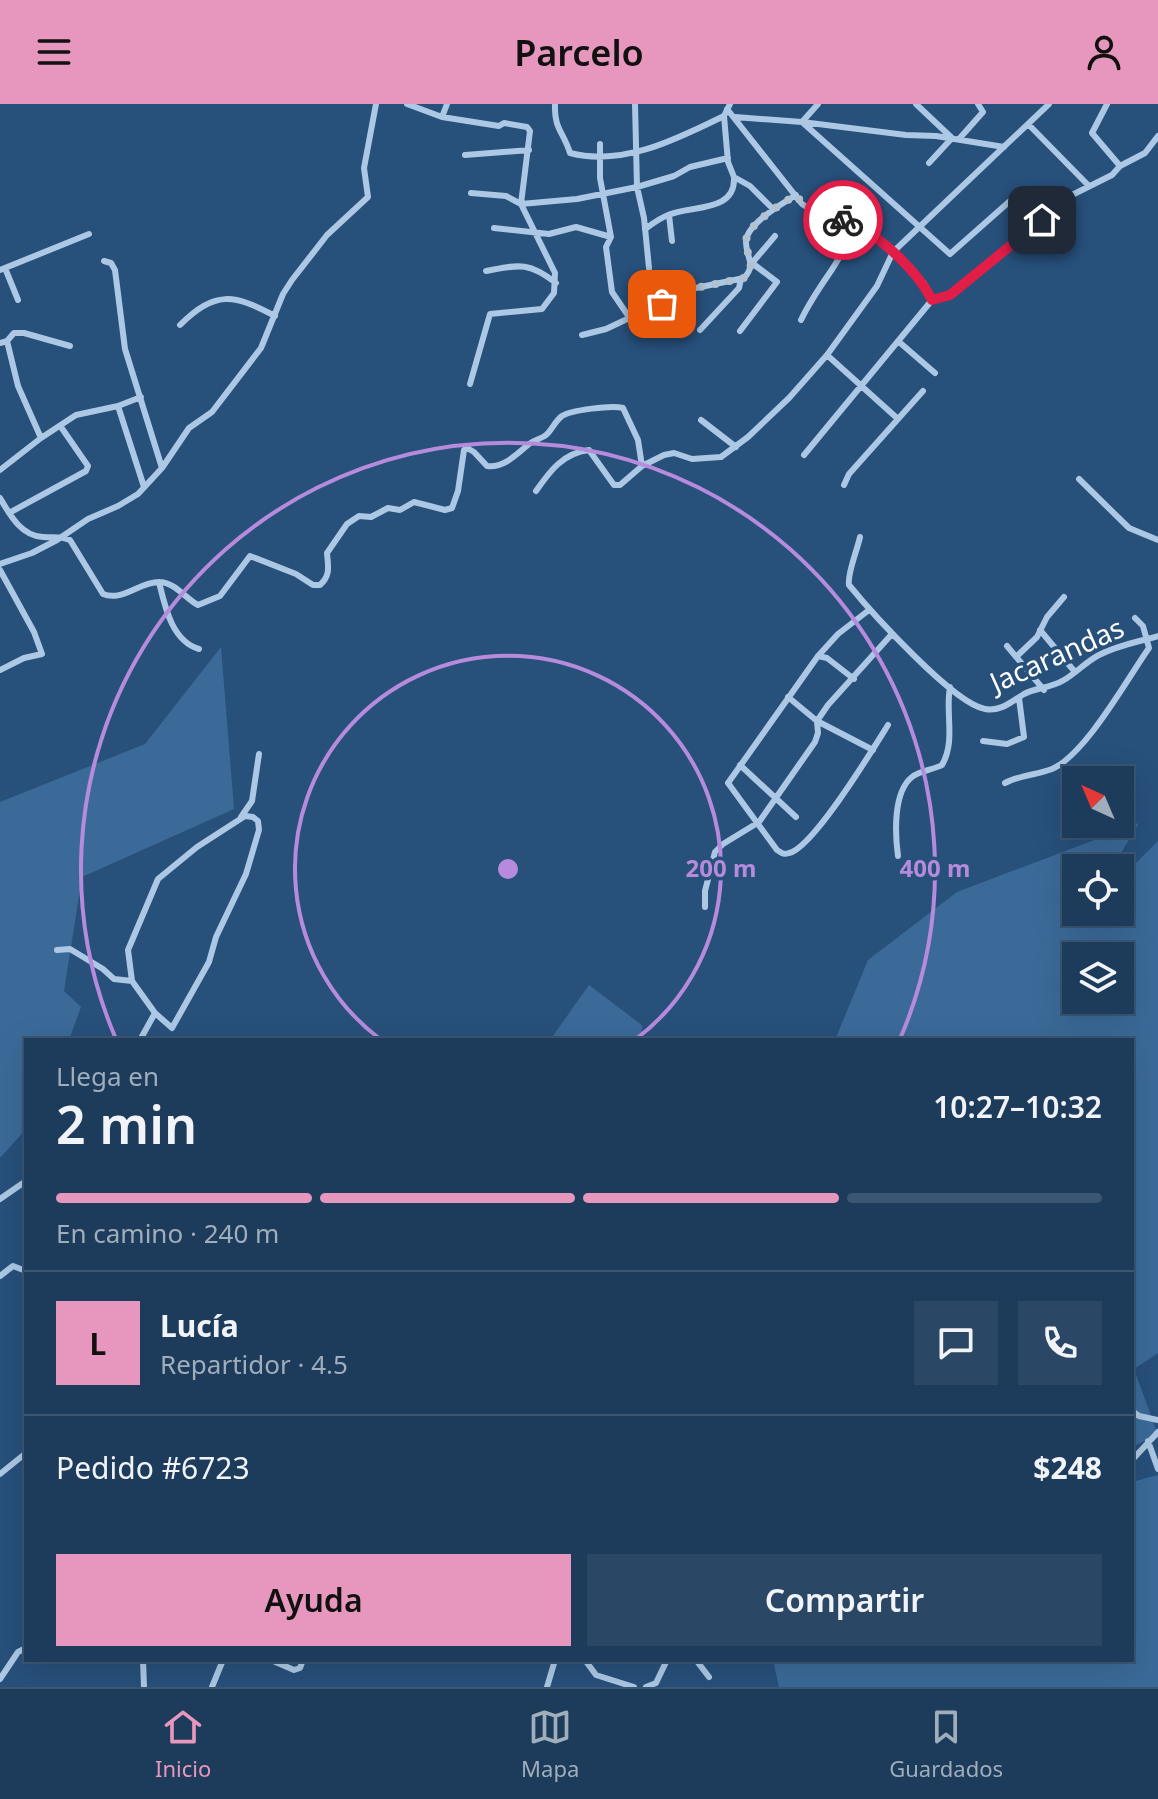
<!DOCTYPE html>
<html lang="es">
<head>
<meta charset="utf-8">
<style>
	:root { --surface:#1d3c5c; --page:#2a4765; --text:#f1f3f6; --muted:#a0adbb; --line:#3b5672; --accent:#e797bd }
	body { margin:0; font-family:"Noto Sans",sans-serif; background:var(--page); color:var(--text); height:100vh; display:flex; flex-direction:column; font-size:30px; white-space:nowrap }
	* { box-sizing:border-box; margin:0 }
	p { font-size:26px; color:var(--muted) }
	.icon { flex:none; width:44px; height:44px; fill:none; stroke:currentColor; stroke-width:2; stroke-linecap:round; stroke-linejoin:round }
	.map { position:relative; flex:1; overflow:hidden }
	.details { position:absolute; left:24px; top:934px; width:1110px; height:624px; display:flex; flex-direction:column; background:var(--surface); border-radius:0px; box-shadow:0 8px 32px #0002,0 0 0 2px var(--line) }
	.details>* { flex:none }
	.needle { width:52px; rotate:316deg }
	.controls { position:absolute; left:1062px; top:662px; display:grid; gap:16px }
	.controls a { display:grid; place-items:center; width:72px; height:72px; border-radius:0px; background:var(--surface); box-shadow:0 8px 32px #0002,0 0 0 2px var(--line); font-size:40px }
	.pin { position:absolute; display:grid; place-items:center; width:68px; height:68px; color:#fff; margin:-34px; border-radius:16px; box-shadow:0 4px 12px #0006 }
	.courier { position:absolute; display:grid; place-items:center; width:80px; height:80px; margin:-40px; border:6px solid #e11d48; border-radius:50%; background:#fff; color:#222; box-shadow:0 2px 10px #0007 }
	.head em { font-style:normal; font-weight:600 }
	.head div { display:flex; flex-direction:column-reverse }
	.head { display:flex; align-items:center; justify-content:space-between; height:136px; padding:0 32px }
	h1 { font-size:52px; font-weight:600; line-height:60px }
	.bar { display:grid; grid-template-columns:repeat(4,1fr); gap:12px 8px; align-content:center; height:96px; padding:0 32px }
	.bar i { height:10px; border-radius:6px; background:var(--line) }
	.bar .selected { background:var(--accent) }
	.bar p { grid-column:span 4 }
	.line { display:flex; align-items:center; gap:20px; padding:0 32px; border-top:2px solid var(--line) }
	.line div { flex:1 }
	.round { display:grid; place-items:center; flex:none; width:84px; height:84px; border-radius:0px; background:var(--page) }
	.action { display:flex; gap:16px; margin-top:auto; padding:16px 32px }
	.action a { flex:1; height:92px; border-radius:0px; background:var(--accent); color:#111; font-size:32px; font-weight:600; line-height:92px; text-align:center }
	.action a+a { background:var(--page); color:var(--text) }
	header { display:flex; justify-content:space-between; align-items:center; height:104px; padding:0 32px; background:var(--accent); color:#111; font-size:36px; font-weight:600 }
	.menu { display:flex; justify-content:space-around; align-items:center; height:112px; border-top:2px solid var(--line); background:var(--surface); font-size:22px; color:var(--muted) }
	.menu a { display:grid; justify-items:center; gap:4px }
	.menu .selected { color:var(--accent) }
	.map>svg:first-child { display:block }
	.green { fill:#3b6a99; fill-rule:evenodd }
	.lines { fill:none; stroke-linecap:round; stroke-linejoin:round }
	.minor { stroke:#acc8e4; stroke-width:6 }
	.done { stroke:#b3c2d1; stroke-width:8; stroke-dasharray:0 14.4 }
	.route { stroke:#e11d48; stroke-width:10 }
	.ring { fill:none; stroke:#b68bdc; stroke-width:4 }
	.labels { text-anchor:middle; stroke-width:7; stroke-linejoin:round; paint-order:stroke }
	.street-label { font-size:28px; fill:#fff; stroke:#27507b }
	.centre { fill:#b68bdc; stroke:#27507b; stroke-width:4 }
	.ring-label { font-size:24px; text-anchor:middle; font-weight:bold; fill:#b68bdc; stroke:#27507b; stroke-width:7; stroke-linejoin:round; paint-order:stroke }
</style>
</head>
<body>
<header><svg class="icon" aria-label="menu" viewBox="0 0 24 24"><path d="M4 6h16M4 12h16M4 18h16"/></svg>Parcelo<svg class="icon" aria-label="person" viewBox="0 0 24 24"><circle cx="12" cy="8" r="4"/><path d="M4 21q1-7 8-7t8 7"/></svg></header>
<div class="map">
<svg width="1158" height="1583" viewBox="0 0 1158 1583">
	<rect width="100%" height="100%" fill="#27507b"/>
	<path class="green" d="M221 543 234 705 82 773 64 887 81 903 69 936H26V1025L0 1054V698L145 640Z
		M1139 719 1112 764H1076V808H1120V775L1158 737V1249L1134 1265 1158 1331 1132 1343V936H835L868 856 957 788ZM1076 852H1120V896H1076Z
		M589 881 643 922 639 936H550Z
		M1158 1371V1583H779L773 1556H1132V1378Z"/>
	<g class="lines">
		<path class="minor" d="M407 0 442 13 499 22 504 19 527 23 530 27 521 100 555 169 554 189 542 205 490 210 470 280
			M555 0C554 25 563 27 570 49 623 63 677 35 724 12L730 0
			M635 0 637 83 644 114 649 164
			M916 0 952 34 929 59
			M1107 0 1092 29 1120 62
			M727 5 802 100 816 109 853 119 893 148 924 179 932 196
			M724 12 728 58 734 73 750 82 772 104
			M442 13 447 0
			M735 13 802 18 950 150 1019 89 1042 116
			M802 18 906 31 936 32 1004 43
			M802 18 818 0
			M1029 21 1088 81
			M959 35 983 8 978 0
			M600 40V74L611 133 606 143 612 188 629 213
			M465 51 529 46
			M471 89 506 92 521 100 577 95 637 83 674 72 690 63 728 54
			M669 111 672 137
			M494 124 549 130 576 123 611 133
			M645 125C652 120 660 114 668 111 691 101 736 109 734 73
			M104 157 111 159 115 166 125 245 162 364
			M5 164 18 196
			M0 166 89 130
			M486 167C518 161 528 157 556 179
			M801 216C810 197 820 183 831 167 841 152 847 137 861 126
			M180 221C215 186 234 190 275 212
			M700 226 739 184 741 175
			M740 227 777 178 752 159 775 132
			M582 231 606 225 691 185 744 174C757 160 746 154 746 138 746 120 782 100 796 91
			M7 237 14 229H24L70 242
			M898 237 935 269
			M0 239 7 237 18 282 41 334
			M827 251 898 315
			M118 302 144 383
			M701 316 736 343
			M804 351 932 196 950 191 1031 127 1066 94 1112 71 1120 62 1145 49 1158 32
			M0 366 41 334 76 311 118 302 141 293
			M1079 375 1129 424 1158 436
			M844 381 849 370 923 287
			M536 387C550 367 563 349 589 346L614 381H620L642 362 664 351 674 349 692 355 721 353 748 333 789 294 827 251 877 182 893 148 1049 0
			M0 394C10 411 21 432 43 433 54 434 60 432 70 436L103 490C122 498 139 478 159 478 175 478 186 495 198 501L220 492 250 452 296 470 313 481H320C331 471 328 462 327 449L347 420 359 412 371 413 388 404 400 406 414 398 445 406 452 404 458 387 464 346 467 344 474 348 487 362C504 364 517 350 529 340 534 336 541 335 546 331 552 326 555 317 562 312 571 306 612 301 623 304L638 336 642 362
			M9 409 86 367 88 362 61 323
			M860 433C857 447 847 470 849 481 871 508 954 600 985 605 1001 608 1012 597 1024 590 1035 584 1051 584 1064 576 1076 569 1087 557 1099 551 1118 541 1138 538 1158 532
			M0 460 32 449 57 436 88 415 118 402 138 390 162 364 189 324 212 308 261 244 283 190 292 176 327 131 368 93 364 64 376 0
			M0 466 34 528 42 550 24 554 0 566
			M159 478C165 503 172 537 199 545
			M869 506 838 530 818 552 728 679 777 746C782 749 783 751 789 749 813 744 873 645 888 621
			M1040 526 1075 568
			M1007 542 1044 586
			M818 552 827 554 854 575
			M1016 553 1037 533 1047 513 1064 493
			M788 593 817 617 873 646
			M983 637 1007 640 1024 633 1019 594
			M740 661 796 713
			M1005 679C1020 671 1037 671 1052 665 1086 650 1127 575 1149 544L1143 522 1135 514
			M241 713 252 697 259 650
			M898 752C895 730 893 688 912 673 921 666 933 666 942 661 956 637 945 609 950 583
			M705 803V787L715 748 723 740 759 718 815 638 818 629 817 617 828 601 891 531
			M57 846 70 845 103 865 114 875 132 877 155 909 172 924
			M132 877 128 846 158 775 197 743 245 712 253 713 258 717 259 726 246 770 216 833 209 858 172 924
			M140 936 155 909
			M0 1095 26 1077
			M0 1172 13 1162 26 1167
			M1132 1307 1139 1312 1158 1316
			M1148 1337 1158 1365
			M1132 1356 1158 1328
			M0 1370 26 1349
			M143 1556 144 1583
			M271 1556 294 1566 300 1564 303 1556
			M585 1556 596 1571 634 1583
			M696 1556 709 1573
			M0 1575 18 1548 26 1544
			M212 1583 223 1556
			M547 1583 555 1556
			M646 1583 656 1579 667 1556"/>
	</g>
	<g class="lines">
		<path class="done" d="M662 200 691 185 744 174 752 159C750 153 746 146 746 140 744 121 782 100 796 91 807 107 824 113 843 116"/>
		<path class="route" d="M843 116C875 126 917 166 932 196L950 191 1042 116"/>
	</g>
	<g class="ring">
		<path d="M380 935A213 213 0 1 1 636 935"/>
		<path d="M116 935A427 427 0 1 1 900 935"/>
	</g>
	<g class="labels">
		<g class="street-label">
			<text transform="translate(1057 551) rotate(-24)" y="10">Jacarandas</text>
		</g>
	</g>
	<circle cx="508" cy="765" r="12" class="centre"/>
	<g class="ring-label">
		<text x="721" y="773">200 m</text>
		<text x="935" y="773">400 m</text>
	</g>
</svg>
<div class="controls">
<a><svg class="needle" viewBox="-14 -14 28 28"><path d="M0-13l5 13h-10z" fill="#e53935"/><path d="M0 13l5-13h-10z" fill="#a0adbb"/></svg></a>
<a><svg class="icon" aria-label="locate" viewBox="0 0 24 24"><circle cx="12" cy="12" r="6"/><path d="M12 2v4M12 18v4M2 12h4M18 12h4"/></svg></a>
<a><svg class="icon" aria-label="layers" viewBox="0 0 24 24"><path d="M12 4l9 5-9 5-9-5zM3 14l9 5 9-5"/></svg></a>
</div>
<div class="pin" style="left:662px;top:200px;background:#ea580c"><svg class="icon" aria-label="bag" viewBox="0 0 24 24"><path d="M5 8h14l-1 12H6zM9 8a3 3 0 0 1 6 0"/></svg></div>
<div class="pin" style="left:1042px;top:116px;background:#1f2937"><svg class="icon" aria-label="home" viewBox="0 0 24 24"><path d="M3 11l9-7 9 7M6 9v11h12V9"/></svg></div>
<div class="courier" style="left:843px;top:116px"><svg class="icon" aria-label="bike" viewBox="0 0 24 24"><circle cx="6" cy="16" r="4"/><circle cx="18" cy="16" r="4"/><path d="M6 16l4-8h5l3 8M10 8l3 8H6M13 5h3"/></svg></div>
<section class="details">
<div class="head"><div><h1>2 min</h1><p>Llega en</p></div><em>10:27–10:32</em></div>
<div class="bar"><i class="selected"></i><i class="selected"></i><i class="selected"></i><i></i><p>En camino · 240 m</p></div>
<div class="line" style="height:144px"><b class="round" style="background:var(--accent);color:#111">L</b><div><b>Lucía</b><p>Repartidor · 4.5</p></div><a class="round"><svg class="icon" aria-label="chat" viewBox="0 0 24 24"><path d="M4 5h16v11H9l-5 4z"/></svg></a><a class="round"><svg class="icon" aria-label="phone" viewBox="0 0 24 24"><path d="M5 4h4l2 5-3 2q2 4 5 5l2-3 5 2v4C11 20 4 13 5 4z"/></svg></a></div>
<div class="line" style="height:104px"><div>Pedido #6723</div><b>$248</b></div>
<div class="action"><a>Ayuda</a><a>Compartir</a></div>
</section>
</div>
<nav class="menu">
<a class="selected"><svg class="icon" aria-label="home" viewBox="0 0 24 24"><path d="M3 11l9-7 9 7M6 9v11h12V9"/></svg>Inicio</a>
<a><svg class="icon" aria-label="map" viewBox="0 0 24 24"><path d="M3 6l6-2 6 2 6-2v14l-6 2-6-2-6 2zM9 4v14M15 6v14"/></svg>Mapa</a>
<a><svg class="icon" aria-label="saved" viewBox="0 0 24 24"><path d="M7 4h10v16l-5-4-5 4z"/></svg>Guardados</a>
</nav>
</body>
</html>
